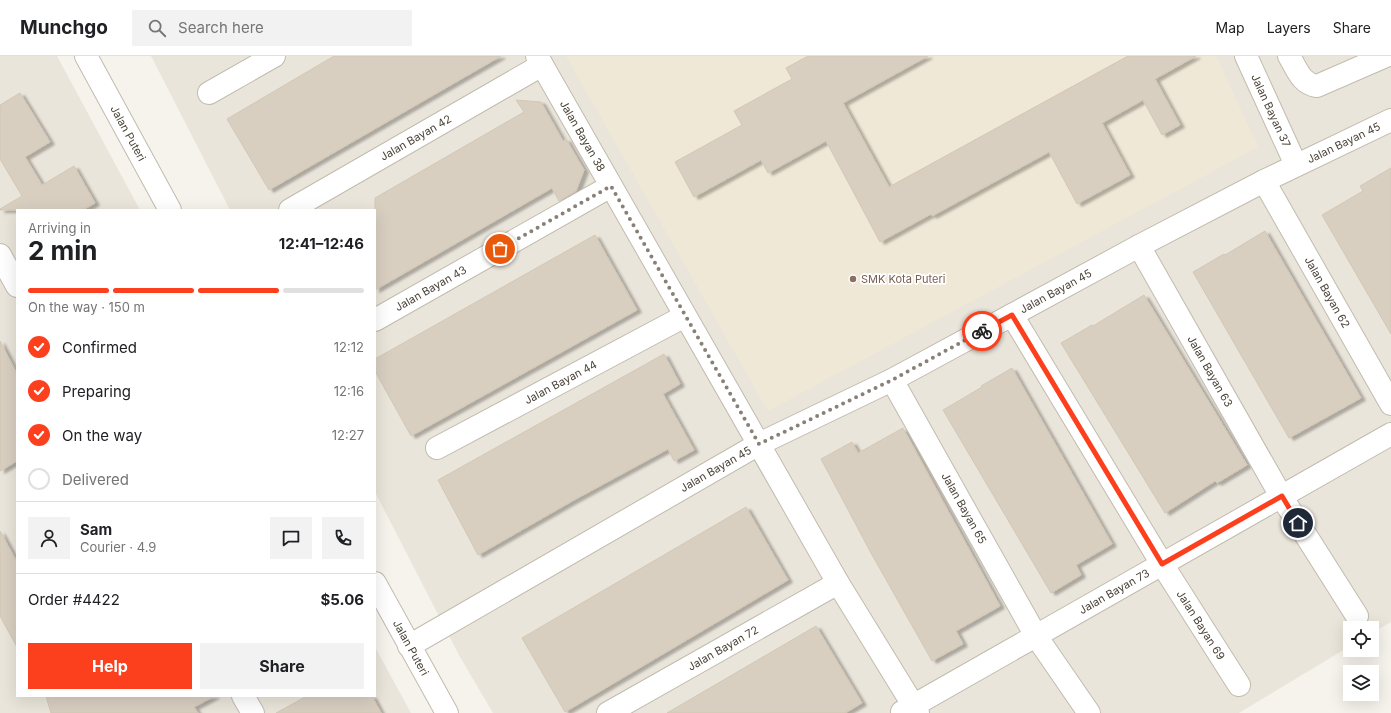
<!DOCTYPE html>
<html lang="en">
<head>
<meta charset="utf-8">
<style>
	:root { --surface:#fff; --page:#f2f2f2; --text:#202124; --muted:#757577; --line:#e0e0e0; --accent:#fc3f1d }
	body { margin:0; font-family:Inter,sans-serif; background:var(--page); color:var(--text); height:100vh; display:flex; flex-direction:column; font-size:15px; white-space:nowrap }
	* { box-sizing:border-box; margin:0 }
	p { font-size:13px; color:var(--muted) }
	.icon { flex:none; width:22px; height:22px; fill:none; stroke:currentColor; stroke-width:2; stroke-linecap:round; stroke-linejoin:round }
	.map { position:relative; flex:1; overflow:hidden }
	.drawer { position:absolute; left:16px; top:153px; width:360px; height:488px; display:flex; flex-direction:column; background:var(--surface); border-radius:0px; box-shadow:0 4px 16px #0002 }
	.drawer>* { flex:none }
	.buttons { position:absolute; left:1343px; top:565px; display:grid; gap:8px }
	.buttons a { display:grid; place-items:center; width:36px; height:36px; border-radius:0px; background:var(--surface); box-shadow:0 4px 16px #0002; font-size:20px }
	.pin { position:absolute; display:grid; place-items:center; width:34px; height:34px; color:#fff; margin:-17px; border:2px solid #fff; border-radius:50%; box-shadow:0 1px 4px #0007 }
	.courier { position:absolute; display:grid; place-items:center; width:40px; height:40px; margin:-20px; border:3px solid #fc3f1d; border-radius:50%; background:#fff; color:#222; box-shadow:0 1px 5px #0007 }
	.overview em { font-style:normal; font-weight:700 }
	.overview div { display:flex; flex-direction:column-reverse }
	.overview { display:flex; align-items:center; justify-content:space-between; height:68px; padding:0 12px }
	h1 { font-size:26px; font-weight:700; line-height:30px }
	.bar { display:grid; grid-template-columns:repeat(4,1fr); gap:6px 4px; align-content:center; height:48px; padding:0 12px }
	.bar i { height:5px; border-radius:3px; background:var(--line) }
	.bar .on { background:var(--accent) }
	.bar p { grid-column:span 4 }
	.line { display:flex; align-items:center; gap:10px; padding:0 12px; border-top:1px solid var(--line) }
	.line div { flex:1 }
	.round { display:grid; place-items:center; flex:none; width:42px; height:42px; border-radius:0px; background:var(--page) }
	ol { padding:0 12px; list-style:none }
	li { display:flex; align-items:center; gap:12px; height:44px }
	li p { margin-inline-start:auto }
	li .icon { padding:4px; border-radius:50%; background:var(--accent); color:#fff; stroke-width:4 }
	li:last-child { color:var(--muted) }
	li i { width:22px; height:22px; border:2px solid var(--line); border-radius:50% }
	.action { display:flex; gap:8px; margin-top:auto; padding:8px 12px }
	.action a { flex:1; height:46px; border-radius:0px; background:var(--accent); color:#fff; font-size:16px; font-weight:700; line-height:46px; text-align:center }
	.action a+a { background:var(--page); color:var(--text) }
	header { display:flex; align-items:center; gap:24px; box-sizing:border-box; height:56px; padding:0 20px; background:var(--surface); border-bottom:1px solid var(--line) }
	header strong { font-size:19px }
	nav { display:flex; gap:22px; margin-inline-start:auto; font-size:14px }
	.search { width:280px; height:36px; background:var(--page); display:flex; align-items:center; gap:10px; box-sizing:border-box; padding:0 14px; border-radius:0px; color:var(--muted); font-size:15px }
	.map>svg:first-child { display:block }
	.residential { fill:#eae5da }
	.education { fill:#efe8d6 }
	.building { fill:#d8cfc1; stroke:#d3c7b4; filter:url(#shadow) }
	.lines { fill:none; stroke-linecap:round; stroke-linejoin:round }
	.minor-casing { stroke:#c2bbae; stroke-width:24 }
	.minor { stroke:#fff; stroke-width:22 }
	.done { stroke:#878178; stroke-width:4; stroke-dasharray:0 7.2 }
	.route { stroke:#fc3f1d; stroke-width:5 }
	.education-dot { fill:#8d6e63; stroke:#fff; stroke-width:1.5 }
	.labels { text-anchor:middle; stroke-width:3.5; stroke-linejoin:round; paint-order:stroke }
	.street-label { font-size:11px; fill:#4b4439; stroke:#fff }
	.education-label { font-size:11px; fill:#785e54; stroke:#fff; text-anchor:start }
</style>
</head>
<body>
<header>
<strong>Munchgo</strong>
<div class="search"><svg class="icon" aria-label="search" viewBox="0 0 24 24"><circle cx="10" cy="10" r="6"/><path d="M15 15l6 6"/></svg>Search here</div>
<nav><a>Map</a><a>Layers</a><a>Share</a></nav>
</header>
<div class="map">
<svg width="1391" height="657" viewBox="0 0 1391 657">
	<defs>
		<filter id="shadow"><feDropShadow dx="4.5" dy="2.5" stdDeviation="1" flood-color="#0004"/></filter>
	</defs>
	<rect width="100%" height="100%" fill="#f6f3ec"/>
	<path class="residential" d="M0 0H57L140 154H17V640H375V591L411 657H0Z
		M151 0H1391V566L1372 577V572H1350V590L1239 657H493L460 601 375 436V154H230Z"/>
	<path class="education" d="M566 0H1216L1258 91 768 355Z"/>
	<path class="building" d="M334 0H501L269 134 227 63Z
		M808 0H928L843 47 889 131 1128 0H1196L1155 23 1180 69 1162 79 1143 44 1102 67 1130 119 1077 148 1049 96 932 160 931 158 880 186 826 85 768 117 761 104 694 141 675 106 742 69 734 55 792 23 786 12Z
		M20 37 50 86 25 101 42 129 74 110 95 147 83 154H0V153L22 140 0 103V49Z
		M516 44 541 46 563 85 566 83 584 114 576 135 559 145 552 132 375 234V142L524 56Z
		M1391 112V278L1322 159 1363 135 1360 130Z
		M1265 175 1361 342 1289 382 1193 216 1224 198 1225 199Z
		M595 179 637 254 411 380 375 315V303Z
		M1144 239 1247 409 1217 427 1215 425 1165 457 1061 287 1092 269 1093 270Z
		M0 285 17 318V405L0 415Z
		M664 298 680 328 663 338 694 394 674 405 668 393 574 444 478 499 438 424Z
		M1012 312 1112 488 1076 509 1081 519 1051 537 943 354 982 331 981 330Z
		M903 372 1000 550 956 575 963 588 932 605 871 497 821 403 852 386 858 397Z
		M746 451 788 524 565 656 522 582Z
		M0 475 17 506V591L0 560Z
		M816 570 862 647 845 657H667Z
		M46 640H215L194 651 198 657H51Z
		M307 640H372L381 657H276Z"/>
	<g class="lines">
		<defs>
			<g id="minor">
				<path id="s1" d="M86 0 170 154"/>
				<path id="s2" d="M537 0 838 527 918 657"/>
				<path id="s3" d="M1246 0 1296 109"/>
				<path d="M1289 0C1297 13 1301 28 1317 30L1386 0"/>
				<path d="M209 37 274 0"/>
				<path id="s4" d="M1264 125 1391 348"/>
				<path id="s5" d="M290 154 542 9"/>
				<path id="s6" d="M1139 190 1281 440 1357 560"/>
				<path d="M0 199 17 230"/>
				<path id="s7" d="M1012 259 1162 508 1239 629"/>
				<path id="s8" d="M375 264 611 130"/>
				<path id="s9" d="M892 324 1036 580 1089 657"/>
				<path id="s10" d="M437 392 685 260"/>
				<path id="s11" d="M375 527 447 657"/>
				<path id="s12" d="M409 590 759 388 892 324 1139 190 1264 125 1391 64"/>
				<path d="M243 640 253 657"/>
				<path id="s13" d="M902 656 1391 378"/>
				<path id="s14" d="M608 657 838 527"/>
			</g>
		</defs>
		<use href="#minor" class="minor-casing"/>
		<use href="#minor" class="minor"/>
	</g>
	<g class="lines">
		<path class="done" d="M500 193 611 130 759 388 892 324 982 275"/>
		<path class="route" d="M982 275 1012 259 1162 508 1282 440 1298 467"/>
	</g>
	<circle class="education-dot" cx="853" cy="223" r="4"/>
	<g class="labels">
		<g class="street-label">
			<text dy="4" stroke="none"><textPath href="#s3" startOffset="60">Jalan Bayan 37</textPath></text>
			<text dy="4" stroke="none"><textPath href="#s1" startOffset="88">Jalan Puteri</textPath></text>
			<text dy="4" stroke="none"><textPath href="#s2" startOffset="92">Jalan Bayan 38</textPath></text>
			<text dy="4" stroke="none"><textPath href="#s5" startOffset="145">Jalan Bayan 42</textPath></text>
			<text dy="4" stroke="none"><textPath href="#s12" startOffset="1062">Jalan Bayan 45</textPath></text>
			<text dy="4" stroke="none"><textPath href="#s8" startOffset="64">Jalan Bayan 43</textPath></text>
			<text dy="4" stroke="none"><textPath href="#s12" startOffset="738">Jalan Bayan 45</textPath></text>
			<text dy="4" stroke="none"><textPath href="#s4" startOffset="128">Jalan Bayan 62</textPath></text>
			<text dy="4" stroke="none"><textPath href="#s6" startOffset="144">Jalan Bayan 63</textPath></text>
			<text dy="4" stroke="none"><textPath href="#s10" startOffset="140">Jalan Bayan 44</textPath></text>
			<text dy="4" stroke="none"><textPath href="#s12" startOffset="354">Jalan Bayan 45</textPath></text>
			<text dy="4" stroke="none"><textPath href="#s9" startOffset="147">Jalan Bayan 65</textPath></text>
			<text dy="4" stroke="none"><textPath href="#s13" startOffset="244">Jalan Bayan 73</textPath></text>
			<text dy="4" stroke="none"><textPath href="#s7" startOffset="363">Jalan Bayan 69</textPath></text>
			<text dy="4" stroke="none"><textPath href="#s11" startOffset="74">Jalan Puteri</textPath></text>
			<text dy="4" stroke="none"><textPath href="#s14" startOffset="132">Jalan Bayan 72</textPath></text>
		</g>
		<g class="education-label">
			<text x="861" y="227">SMK Kota Puteri</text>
		</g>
	</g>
</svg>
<div class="buttons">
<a><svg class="icon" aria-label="locate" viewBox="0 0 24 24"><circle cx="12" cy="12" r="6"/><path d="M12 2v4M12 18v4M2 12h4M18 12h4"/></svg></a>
<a><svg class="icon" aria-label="layers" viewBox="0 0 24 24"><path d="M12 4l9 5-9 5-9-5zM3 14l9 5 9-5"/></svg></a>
</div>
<div class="pin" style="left:500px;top:193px;background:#ea580c"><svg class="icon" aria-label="bag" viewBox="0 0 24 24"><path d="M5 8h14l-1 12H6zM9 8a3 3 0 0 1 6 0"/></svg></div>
<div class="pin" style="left:1298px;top:467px;background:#1f2937"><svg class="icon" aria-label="home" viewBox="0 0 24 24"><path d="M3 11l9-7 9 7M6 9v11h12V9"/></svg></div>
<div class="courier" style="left:982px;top:275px"><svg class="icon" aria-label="bike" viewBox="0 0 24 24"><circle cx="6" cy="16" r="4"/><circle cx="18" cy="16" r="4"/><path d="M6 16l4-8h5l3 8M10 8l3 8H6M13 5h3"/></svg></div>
<section class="drawer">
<div class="overview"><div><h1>2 min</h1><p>Arriving in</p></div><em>12:41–12:46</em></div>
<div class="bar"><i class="on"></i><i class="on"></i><i class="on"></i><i></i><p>On the way · 150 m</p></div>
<ol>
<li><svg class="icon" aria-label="check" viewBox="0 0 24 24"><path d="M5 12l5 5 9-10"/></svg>Confirmed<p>12:12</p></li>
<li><svg class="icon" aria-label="check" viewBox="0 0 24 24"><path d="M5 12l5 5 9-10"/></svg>Preparing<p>12:16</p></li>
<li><svg class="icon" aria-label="check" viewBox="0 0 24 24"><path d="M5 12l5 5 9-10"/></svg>On the way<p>12:27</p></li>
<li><i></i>Delivered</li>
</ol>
<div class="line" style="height:72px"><a class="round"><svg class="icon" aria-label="person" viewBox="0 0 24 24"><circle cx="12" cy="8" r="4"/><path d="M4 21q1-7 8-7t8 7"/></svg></a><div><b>Sam</b><p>Courier · 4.9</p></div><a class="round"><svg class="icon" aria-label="chat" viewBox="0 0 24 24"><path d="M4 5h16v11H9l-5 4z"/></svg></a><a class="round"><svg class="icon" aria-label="phone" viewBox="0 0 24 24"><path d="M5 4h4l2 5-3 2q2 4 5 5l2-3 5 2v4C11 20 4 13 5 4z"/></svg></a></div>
<div class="line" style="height:52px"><div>Order #4422</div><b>$5.06</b></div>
<div class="action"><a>Help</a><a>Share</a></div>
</section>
</div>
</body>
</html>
